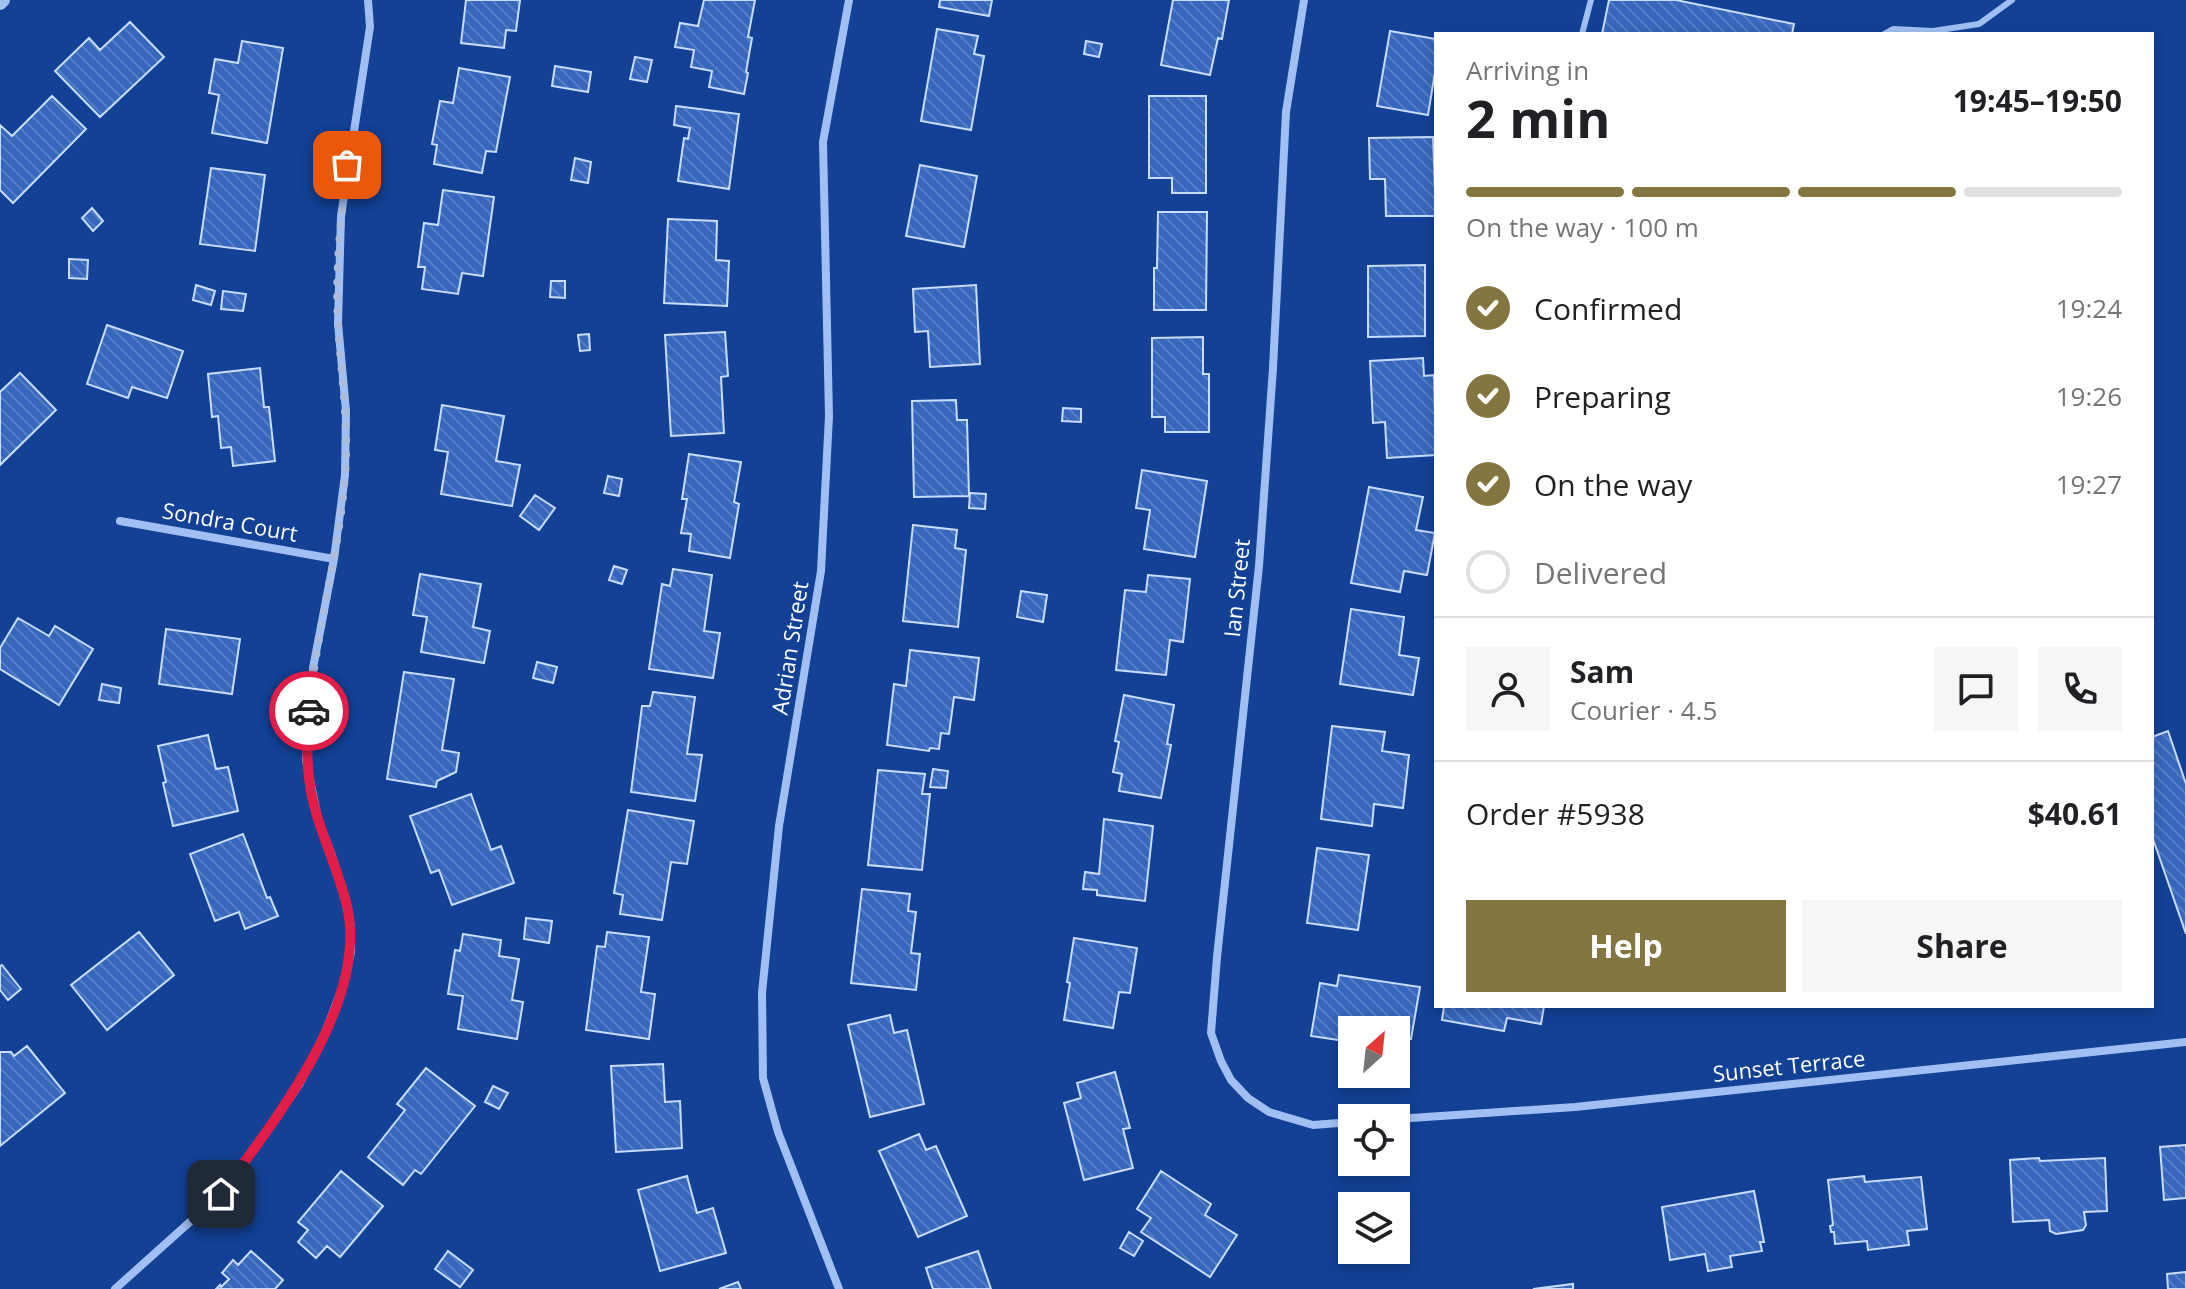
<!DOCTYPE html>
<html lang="en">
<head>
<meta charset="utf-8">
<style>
	:root { --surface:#fff; --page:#f6f6f6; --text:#202124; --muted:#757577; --line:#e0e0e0; --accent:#847640 }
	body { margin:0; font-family:"Open Sans",sans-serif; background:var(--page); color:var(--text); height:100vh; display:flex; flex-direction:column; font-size:30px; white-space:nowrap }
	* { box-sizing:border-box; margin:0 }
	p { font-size:26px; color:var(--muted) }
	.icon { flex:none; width:44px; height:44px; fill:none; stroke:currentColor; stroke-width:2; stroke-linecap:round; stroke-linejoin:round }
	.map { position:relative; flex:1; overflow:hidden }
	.details { position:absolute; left:1434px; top:32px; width:720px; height:976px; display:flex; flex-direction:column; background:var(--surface); border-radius:0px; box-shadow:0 4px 12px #0003 }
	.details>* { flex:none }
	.needle { width:52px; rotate:27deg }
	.fabs { position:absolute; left:1338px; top:1016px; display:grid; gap:16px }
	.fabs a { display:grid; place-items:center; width:72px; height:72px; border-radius:0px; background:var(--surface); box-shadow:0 4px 12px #0003; font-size:40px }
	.pin { position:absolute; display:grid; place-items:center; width:68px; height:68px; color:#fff; margin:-34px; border-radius:16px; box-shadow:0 4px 12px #0006 }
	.courier { position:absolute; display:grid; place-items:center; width:80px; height:80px; margin:-40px; border:6px solid #e11d48; border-radius:50%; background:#fff; color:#222; box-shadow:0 2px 10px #0007 }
	.overview em { font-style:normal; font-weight:700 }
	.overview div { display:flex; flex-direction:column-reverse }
	.overview { display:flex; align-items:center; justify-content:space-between; height:136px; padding:0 32px }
	h1 { font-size:52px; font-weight:700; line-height:60px }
	.bar { display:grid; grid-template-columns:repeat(4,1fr); gap:12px 8px; align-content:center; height:96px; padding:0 32px }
	.bar i { height:10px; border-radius:6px; background:var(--line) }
	.bar .selected { background:var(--accent) }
	.bar p { grid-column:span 4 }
	.line { display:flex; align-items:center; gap:20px; padding:0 32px; border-top:2px solid var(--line) }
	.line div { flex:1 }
	.round { display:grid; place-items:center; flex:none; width:84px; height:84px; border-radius:0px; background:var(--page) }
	ol { padding:0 32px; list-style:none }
	li { display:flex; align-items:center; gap:24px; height:88px }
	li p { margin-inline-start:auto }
	li .icon { padding:8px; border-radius:50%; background:var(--accent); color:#fff; stroke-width:4 }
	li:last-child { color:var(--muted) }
	li i { width:44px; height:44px; border:4px solid var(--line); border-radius:50% }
	.action { display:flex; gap:16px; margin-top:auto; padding:16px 32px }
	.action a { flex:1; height:92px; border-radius:0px; background:var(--accent); color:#fff; font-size:32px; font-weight:700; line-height:92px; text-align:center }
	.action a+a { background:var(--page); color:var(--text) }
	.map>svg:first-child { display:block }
	.building { fill:url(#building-back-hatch); stroke:#c9dcfd; stroke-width:2 }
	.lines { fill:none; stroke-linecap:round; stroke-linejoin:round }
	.service { stroke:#a1bff3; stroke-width:6 }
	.minor { stroke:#a1bff3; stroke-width:8 }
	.tertiary { stroke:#a1bff3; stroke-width:14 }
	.done { stroke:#acbcda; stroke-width:8; stroke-dasharray:0 14.4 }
	.route { stroke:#e11d48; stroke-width:10 }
	.labels { text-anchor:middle; stroke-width:6; stroke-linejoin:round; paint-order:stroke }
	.street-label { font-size:22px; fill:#fff; stroke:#124195 }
</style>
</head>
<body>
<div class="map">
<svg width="2186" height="1289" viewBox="0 0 2186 1289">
	<defs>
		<pattern id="building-back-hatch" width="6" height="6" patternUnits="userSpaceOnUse" patternTransform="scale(2)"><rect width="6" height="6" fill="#3667bc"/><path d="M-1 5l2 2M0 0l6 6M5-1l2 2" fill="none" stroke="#547ec6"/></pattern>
	</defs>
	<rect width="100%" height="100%" fill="#124195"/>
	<path class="building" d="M466 0H520L516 31 506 30 504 48 461 43Z
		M704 0H755L748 37 752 38 746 72 748 73 744 94 709 87 712 71 691 67 694 50 675 47 680 23 698 26Z
		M940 0H992L989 16 939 7Z
		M1173 0H1229L1222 39 1218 38 1210 75 1161 65Z
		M1609 0H1676L1794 24 1792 34H1602Z
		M130 22 164 57 100 117 55 71 89 38 100 50Z
		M937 29 978 36 974 54 984 56 971 130 921 121Z
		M1390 31 1436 39V66L1428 115 1377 106Z
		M242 41 283 48 267 143 212 133 219 95 209 93 215 59 238 63Z
		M1086 41 1102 44 1099 57 1084 54Z
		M635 57 652 60 647 82 630 79Z
		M555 66 591 72 588 92 552 86Z
		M459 68 510 77 496 152 486 151 482 173 434 164 437 145 432 144 440 101 453 103Z
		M52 96 86 129 13 203 0 190V125L12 136Z
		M1149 96H1206V193H1172V178H1149Z
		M676 106 739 114 729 189 678 181 684 138 688 139 690 128 674 125Z
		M1433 137 1436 216H1386L1385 179H1370L1369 138Z
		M575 158 591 162 588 183 571 180Z
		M920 165 977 176 964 247 906 236Z
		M211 168 265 175 255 251 200 244Z
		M443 190 494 197 483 276 462 273 458 294 422 289 425 267H418L424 223 438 225Z
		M92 208 103 221 93 231 82 218Z
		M1158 212H1207L1206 310H1154V268H1157Z
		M668 219 717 221 716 260 729 261 727 306 664 303Z
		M69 259 88 260 87 279 69 278Z
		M1425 265V336L1368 337V266Z
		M551 281H565V298L550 297Z
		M196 285 215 291 211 305 193 300Z
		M976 285 980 364 930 367 928 331 915 332 913 289Z
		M223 291 246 294 243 311 221 309Z
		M107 325 183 351 167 398 132 387 128 398 87 384Z
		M725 332 728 376 721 377 724 433 671 436 665 335Z
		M589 334 590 350 580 351 578 335Z
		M1203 337V374H1209V432H1165V417H1152V338Z
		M1423 358 1424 376 1434 375 1436 455 1387 458 1385 422 1373 423 1370 361Z
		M260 368 264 407H269L275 461 233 466 231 447 221 448 218 416 212 417 208 374Z
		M20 373 56 410 0 465V392Z
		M956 400 957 420H967L969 496 914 497 912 401Z
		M442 405 504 416 496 461 520 465 512 506 441 494 448 452 435 450Z
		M1063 408 1081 409V422L1062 421Z
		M689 454 741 462 734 502 739 504 730 558 689 551 691 534 681 533 687 499H682Z
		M1142 470 1207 481 1195 557 1144 549 1150 510 1136 508Z
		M608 476 622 479 619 496 604 493Z
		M1369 487 1423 497 1416 530 1435 533 1427 575 1404 571 1400 592 1351 583Z
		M970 493 986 494 985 509 969 508Z
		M535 495 555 508 539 530 520 516Z
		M913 525 957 530 955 548 966 550 958 627 903 621Z
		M614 566 627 570 622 584 609 580Z
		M673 569 712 575 704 631 720 633 713 678 649 669 662 584 670 586Z
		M420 574 481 584 473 627 490 631 484 663 421 652 427 617 413 615Z
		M1148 575 1190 579 1183 642 1170 640 1166 675 1116 670 1125 590 1146 592Z
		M1021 591 1047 595 1043 622 1017 617Z
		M1351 609 1404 617 1399 655 1419 658 1413 695 1340 684Z
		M18 618 49 636 55 626 93 649 59 705 0 669V648Z
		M166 629 240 639 232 694 159 684Z
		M910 650 979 658 974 700 954 697 949 734 941 733 939 749 930 748 929 751 887 745 894 684 906 686Z
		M537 662 557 667 553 683 533 678Z
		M404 672 454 679 442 750 459 753 456 772 437 781 436 787 387 779Z
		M102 684 121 688 119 703 99 700Z
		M653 692 695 697 687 754 702 755 695 801 631 792 642 706H650Z
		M1124 695 1174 705 1167 744 1171 745 1161 798 1119 791 1122 774 1113 772 1119 742 1115 741Z
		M1332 726 1385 732 1382 751 1409 755 1403 808 1374 804 1372 826 1321 819Z
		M2168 731 2186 784V934L2152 836V737Z
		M208 735 216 769 228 767 238 811 173 826 163 783 166 782 158 746Z
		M933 769 948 771 946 788 930 787Z
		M878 770 925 774 922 794H930L922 870 868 865Z
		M471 794 491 850 501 846 514 883 452 905 439 870 431 873 410 816Z
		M628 810 694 821 687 864 671 862 662 920 620 914 623 895 614 893Z
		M1104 819 1153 826 1145 901 1097 895V890L1083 889 1085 872 1099 874Z
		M243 834 267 898 270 897 278 916 245 929 239 912 215 921 190 854Z
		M1317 848 1369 855 1358 930 1307 923Z
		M862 889 910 894 908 911 916 912 911 953 920 954 916 990 851 983Z
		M526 918 552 921 549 943 524 939Z
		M139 932 174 975 107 1030 71 985Z
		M607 932 649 937 641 992 655 994 649 1039 586 1030 597 946 605 947Z
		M463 934 501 940 499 956 519 959 512 1000 523 1002 517 1039 458 1029 463 996 448 994 455 950 460 951Z
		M1074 938 1137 948 1130 993 1119 992 1113 1028 1064 1020 1070 983 1067 982Z
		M2 965 21 989 8 1000 0 990V966Z
		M1339 975 1420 987 1411 1039 1396 1036V1030H1352V1042L1311 1036 1320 983 1337 986Z
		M1444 1006H1544L1541 1024 1507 1018 1504 1031 1442 1020Z
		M890 1015 894 1033 907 1030 924 1104 870 1117 848 1025Z
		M27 1046 65 1093 0 1146V1052H11L14 1056Z
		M663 1064 665 1102 680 1101 682 1148 616 1152 611 1066Z
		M426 1068 475 1106 421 1174 415 1170 403 1185 368 1157 405 1110 397 1104Z
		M1115 1072 1130 1128 1123 1129 1133 1168 1084 1180 1064 1103 1081 1098 1077 1083Z
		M493 1086 508 1093 499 1109 485 1102Z
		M919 1134 926 1150 936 1146 967 1216 918 1237 879 1151Z
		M2186 1145V1198L2164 1200 2160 1147Z
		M2039 1158 2040 1161 2105 1158 2107 1211 2084 1212 2086 1225 2083 1230 2056 1234 2050 1231 2049 1220 2013 1222 2010 1160Z
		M341 1171 383 1206 340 1257 327 1246 316 1258 298 1242 308 1230 298 1222Z
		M1161 1171 1211 1204 1205 1215 1237 1235 1210 1277 1141 1232 1151 1218 1137 1209Z
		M687 1176 697 1213 713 1208 726 1253 660 1271 638 1190Z
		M1864 1176 1865 1182 1921 1177 1927 1229 1907 1231 1909 1245 1868 1250 1867 1241 1835 1244 1834 1232H1831L1830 1226 1833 1225 1828 1180Z
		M1754 1191 1764 1242H1760L1762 1251 1730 1256 1732 1267 1708 1271 1705 1254 1670 1260 1662 1207Z
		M1129 1232 1143 1241 1134 1256 1120 1248Z
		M251 1251 283 1280 275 1289H216L220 1285 221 1287 229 1279 222 1273 233 1260 238 1265Z
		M448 1251 473 1270 460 1287 435 1269Z
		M978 1251 991 1289H933L926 1268Z
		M2186 1272V1289H2168L2167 1274Z
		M738 1282 741 1289H719Z
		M1573 1284V1289H1533Z"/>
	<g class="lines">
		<path class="service" d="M1582 34 1591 0
			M1884 34 1893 29 1933 31 1979 24 2012 0"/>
		<path class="minor" d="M1304 0 1286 112 1273 368 1259 566 1217 957 1211 1033 1221 1061 1231 1080 1248 1098 1269 1112 1313 1125 1352 1122
			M120 521 334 559
			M1396 1119 1575 1107 2186 1042
			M115 1289 221 1194 281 1111 300 1083 325 1033 344 983 351 952V926L346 903 332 856 318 819 306 760 313 668 334 559 345 475 346 411 338 323 341 216 370 27 368 0
			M839 1289 778 1132 763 1078 762 993 779 826 821 571 829 416 823 142 849 0"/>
		<path class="tertiary" d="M0 3 3 0"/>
	</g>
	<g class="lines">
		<path class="done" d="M309 711C316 632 339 555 345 475 349 424 341 374 338 323 335 271 341 217 347 165"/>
		<path class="route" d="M221 1194C275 1120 369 1003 347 906 340 876 327 848 318 819 306 783 306 749 309 711"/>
	</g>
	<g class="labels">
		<g class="street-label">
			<text transform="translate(230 522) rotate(10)" y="8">Sondra Court</text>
			<text transform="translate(1237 588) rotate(-84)" y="8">Ian Street</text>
			<text transform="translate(790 648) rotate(-81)" y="8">Adrian Street</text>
			<text transform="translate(1789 1066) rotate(-6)" y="8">Sunset Terrace</text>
		</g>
	</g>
</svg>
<div class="fabs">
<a><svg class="needle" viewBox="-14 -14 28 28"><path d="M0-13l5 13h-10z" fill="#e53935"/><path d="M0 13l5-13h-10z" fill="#757577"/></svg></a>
<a><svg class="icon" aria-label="locate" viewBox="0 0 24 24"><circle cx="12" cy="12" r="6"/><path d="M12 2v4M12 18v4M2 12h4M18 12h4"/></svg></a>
<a><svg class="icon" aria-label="layers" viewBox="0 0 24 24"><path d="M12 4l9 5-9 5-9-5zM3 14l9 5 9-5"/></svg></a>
</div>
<div class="pin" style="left:347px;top:165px;background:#ea580c"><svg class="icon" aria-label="bag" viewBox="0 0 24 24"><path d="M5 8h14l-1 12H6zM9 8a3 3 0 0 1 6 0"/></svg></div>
<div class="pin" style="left:221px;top:1194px;background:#1f2937"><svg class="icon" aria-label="home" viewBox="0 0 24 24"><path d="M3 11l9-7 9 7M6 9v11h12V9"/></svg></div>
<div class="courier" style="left:309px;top:711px"><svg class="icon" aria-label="car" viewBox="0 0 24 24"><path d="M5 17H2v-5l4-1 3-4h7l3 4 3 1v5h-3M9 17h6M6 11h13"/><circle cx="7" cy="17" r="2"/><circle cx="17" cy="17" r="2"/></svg></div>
<section class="details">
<div class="overview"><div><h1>2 min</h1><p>Arriving in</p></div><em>19:45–19:50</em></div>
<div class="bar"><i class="selected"></i><i class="selected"></i><i class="selected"></i><i></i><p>On the way · 100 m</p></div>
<ol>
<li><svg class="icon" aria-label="check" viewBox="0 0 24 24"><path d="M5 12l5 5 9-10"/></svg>Confirmed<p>19:24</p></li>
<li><svg class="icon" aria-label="check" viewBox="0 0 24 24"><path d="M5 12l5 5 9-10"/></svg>Preparing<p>19:26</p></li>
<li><svg class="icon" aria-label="check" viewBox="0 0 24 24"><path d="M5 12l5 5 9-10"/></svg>On the way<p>19:27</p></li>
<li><i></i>Delivered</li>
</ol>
<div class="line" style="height:144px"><a class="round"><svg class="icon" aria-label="person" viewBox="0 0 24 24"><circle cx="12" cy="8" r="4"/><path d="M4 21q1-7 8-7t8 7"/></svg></a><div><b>Sam</b><p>Courier · 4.5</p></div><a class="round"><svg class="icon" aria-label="chat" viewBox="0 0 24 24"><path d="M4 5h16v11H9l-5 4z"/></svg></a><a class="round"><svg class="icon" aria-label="phone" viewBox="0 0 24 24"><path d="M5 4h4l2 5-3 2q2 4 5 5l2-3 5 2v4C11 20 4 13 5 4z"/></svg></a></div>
<div class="line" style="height:104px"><div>Order #5938</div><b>$40.61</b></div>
<div class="action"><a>Help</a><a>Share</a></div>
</section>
</div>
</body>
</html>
